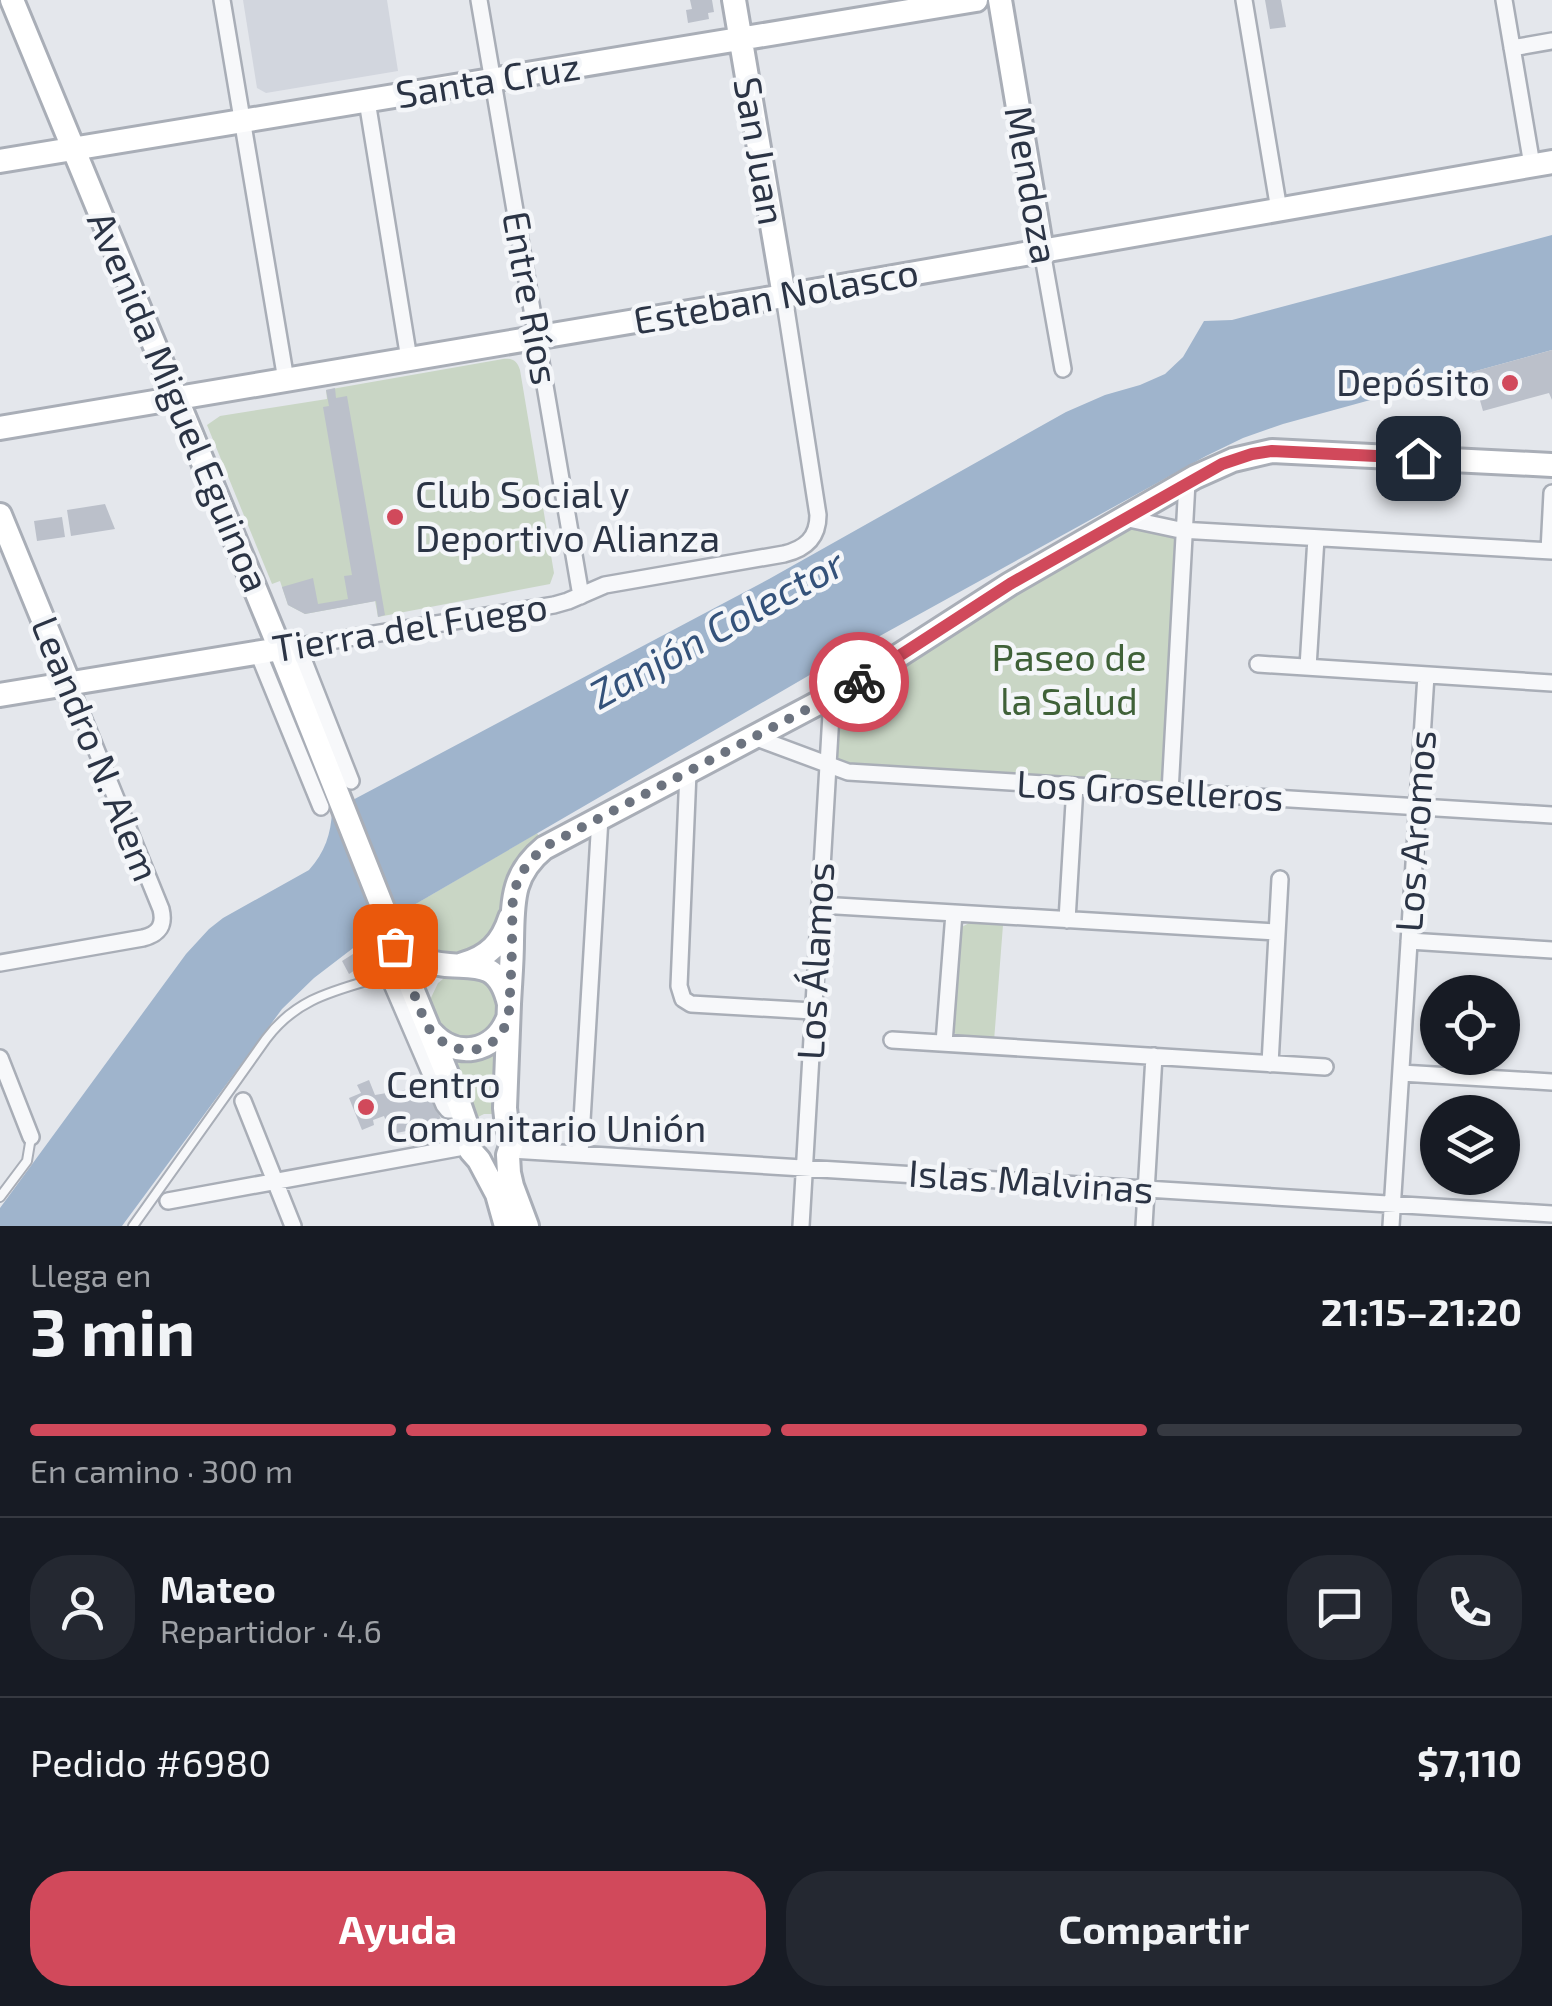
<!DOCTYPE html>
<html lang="es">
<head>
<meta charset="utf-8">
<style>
	:root { --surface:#171b24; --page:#242831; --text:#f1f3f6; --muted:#9ea1a6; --line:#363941; --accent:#d1495b }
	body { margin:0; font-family:"Exo 2",sans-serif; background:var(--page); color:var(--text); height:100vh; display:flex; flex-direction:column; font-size:38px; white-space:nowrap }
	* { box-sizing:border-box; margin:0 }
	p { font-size:32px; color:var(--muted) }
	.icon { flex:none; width:55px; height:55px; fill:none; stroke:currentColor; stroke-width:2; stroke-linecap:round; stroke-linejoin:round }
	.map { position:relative; height:1226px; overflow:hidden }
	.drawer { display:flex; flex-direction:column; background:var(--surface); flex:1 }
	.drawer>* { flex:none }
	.tools { position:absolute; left:1420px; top:975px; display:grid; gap:20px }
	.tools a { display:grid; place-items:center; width:100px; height:100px; border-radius:50%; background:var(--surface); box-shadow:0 2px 8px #0004; font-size:50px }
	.pin { position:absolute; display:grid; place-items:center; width:85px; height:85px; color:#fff; margin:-42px; border-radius:20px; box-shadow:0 5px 15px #0006 }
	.courier { position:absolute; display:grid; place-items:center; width:100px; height:100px; margin:-50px; border:8px solid #d1495b; border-radius:50%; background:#fff; color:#222; box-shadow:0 2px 12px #0007 }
	.summary em { font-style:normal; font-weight:700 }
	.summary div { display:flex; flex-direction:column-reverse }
	.summary { display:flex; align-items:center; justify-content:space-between; height:170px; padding:0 30px }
	h1 { font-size:65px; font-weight:700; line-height:75px }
	.bar { display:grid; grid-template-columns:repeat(4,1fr); gap:15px 10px; align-content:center; height:120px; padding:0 30px }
	.bar i { height:12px; border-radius:8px; background:var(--line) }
	.bar .on { background:var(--accent) }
	.bar p { grid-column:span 4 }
	.line { display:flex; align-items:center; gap:25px; padding:0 30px; border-top:2px solid var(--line) }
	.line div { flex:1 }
	.round { display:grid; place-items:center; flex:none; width:105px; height:105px; border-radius:40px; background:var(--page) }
	.button { display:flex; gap:20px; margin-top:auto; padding:20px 30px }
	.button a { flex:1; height:115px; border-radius:40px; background:var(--accent); color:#fff; font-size:40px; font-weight:700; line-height:115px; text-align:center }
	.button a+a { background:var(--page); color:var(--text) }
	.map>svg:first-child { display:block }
	.built { fill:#d2d6de }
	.green { fill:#c9d6c5 }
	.water { fill:#9fb4cc }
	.building { fill:#bbc0ca }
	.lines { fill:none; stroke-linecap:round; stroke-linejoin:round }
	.lane-casing { stroke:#a9aeb7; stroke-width:12 }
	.street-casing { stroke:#a9aeb7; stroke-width:20 }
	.secondary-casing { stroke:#a9aeb7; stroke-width:28 }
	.lane { stroke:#f7f8fa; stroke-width:8 }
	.street { stroke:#f7f8fa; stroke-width:15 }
	.secondary { stroke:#fff; stroke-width:22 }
	.done { stroke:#6c737f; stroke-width:10; stroke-dasharray:0 18 }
	.route { stroke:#d1495b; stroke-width:12 }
	.poi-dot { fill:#d1495b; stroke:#f4f6f9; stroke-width:4 }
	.labels { text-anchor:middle; stroke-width:9; stroke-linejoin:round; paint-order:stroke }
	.street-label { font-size:38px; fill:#2b3445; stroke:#f4f6f9 }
	.poi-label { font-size:38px; fill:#2b3445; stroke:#f4f6f9; text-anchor:start }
	.park-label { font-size:38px; fill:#3f6138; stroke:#f4f6f9 }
	.water-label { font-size:40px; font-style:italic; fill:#34527a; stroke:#f4f6f9 }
</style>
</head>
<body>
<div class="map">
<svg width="1552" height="1226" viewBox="0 0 1552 1226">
	<rect width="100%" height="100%" fill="#e4e7ec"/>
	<path class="built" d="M243 0H387L398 71 266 93 257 88Z"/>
	<path class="green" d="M503 359C513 358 517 361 520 370L554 573 550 584 378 617 375 601 305 614 288 605 280 581 272 584 207 425 220 416 327 399 326 390Z
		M1130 529 1169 535 1175 537 1177 542 1164 771 1163 778 1158 784 848 765C841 761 837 761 836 752 832 738 836 711 846 701L1116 533Z
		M537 833 541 840 514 867 507 879 502 913 495 933 467 955 445 957 419 947 395 916Z
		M969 923 1003 925 994 1041 961 1038 953 1032 960 928Z
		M449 974 489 978 503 1010 481 1041 444 1036 429 1002 438 983Z
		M501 1043 496 1114H484L474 1119 448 1055Z"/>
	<path class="water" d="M1552 235V350L1283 424 1243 438 1206 456 820 669 395 916 314 978 282 1009 122 1226H0V1208L186 954 209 929 223 918 309 870C325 852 331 834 332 811L769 579 1066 412 1105 395 1140 385 1165 374 1183 357 1204 321 1232 320Z"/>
	<path class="building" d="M690 0H712L714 12 708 13 709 19 688 23 686 10 692 9Z
		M1265 0H1281L1286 27 1270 29Z
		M1552 350V400L1549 393 1483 411 1472 372Z
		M335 388 336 398 347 396 385 615 378 617 376 601 305 614 288 605 282 587 313 578 318 604 348 599 344 576 352 575 323 407 329 406 326 390Z
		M105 504 115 529 71 536 67 510Z
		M62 517 65 537 37 541 34 521Z
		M353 954 360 967 349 974 342 961Z
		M369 1080 375 1095 427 1086 443 1124 391 1134 384 1116 373 1120 374 1125 362 1130 349 1098 361 1093 357 1085Z"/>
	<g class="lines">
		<defs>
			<path id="lane" d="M0 1197 27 1161 31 1137
				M133 1226 266 1039C298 996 339 990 387 975"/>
			<path id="street" d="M222 0 286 380
				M479 0 581 596
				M1244 0 1279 210
				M1504 0 1532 165
				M1512 48 1552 41
				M367 101 409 359
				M1042 251 1063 369
				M1124 518 1180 530 1552 551
				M1549 551 1552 493
				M298 646 351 781
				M280 649 554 605 568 601 605 585 784 554C805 549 818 538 818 515L784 296
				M258 653 321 807
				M1258 664 1552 683
				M1308 667 1316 538
				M754 737 848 772 1552 815
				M688 772 679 986 683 999 691 1004 813 1011
				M1170 792 1187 482
				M820 905 1277 932
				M1067 920 1075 786
				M1409 941 1552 950
				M0 963 143 938C159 934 165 925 161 909L69 683
				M388 975 444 1105 448 1110H462
				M892 1040 1325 1067
				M944 1043 954 913
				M0 1058 31 1137
				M1270 1064 1280 879
				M1401 1073 1552 1082
				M243 1101 293 1226
				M511 1150 1552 1214
				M580 1154 600 818
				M168 1201 469 1146
				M801 1226 832 697
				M1144 1226 1154 1056
				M1391 1226 1426 675"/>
			<path id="secondary" d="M12 0 280 649 388 921 402 964 459 1103 467 1126 471 1151 479 1160 497 1194 506 1226
				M734 0 784 296
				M1000 0 1042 251
				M0 161 976 0
				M0 428 784 296 1552 162
				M0 515 69 683
				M0 695 280 649
				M395 932C403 944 411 954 424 960 461 975 496 948 509 1004L505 1108 507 1126 513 1140 508 1155 509 1173 512 1186 527 1226
				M463 964C488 957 502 943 510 918
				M509 1004C510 983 512 962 512 941 513 902 511 875 544 848L856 683 1010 584 1195 477 1233 460 1272 451 1552 465
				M431 1032C455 1060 495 1053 508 1018"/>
		</defs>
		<use href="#lane" class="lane-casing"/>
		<use href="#street" class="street-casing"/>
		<use href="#secondary" class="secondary-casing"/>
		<use href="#lane" class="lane"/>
		<use href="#street" class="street"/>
		<use href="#secondary" class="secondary"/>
	</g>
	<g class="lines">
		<path class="done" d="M395 946 426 1024C445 1056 490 1061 506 1024 510 1014 509 1004 510 993 511 975 512 957 512 939 513 923 511 908 514 893 519 872 532 856 550 844L859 682"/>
		<path class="route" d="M859 682 1010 584 1222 464 1252 454 1272 451 1418 458"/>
	</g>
	<g class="poi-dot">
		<circle cx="1510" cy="383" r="10"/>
		<circle cx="395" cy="517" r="10"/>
		<circle cx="366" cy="1107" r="10"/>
	</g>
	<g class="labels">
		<g class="street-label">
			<text transform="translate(488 81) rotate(-9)" y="13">Santa Cruz</text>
			<text transform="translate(759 151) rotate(80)" y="13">San Juan</text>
			<text transform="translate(1031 185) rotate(80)" y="13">Mendoza</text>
			<text transform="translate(776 297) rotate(-10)" y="13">Esteban Nolasco</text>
			<text transform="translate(530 298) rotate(80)" y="13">Entre Ríos</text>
			<text transform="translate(178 402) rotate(67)" y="13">Avenida Miguel Eguinoa</text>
			<text transform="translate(410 628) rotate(-9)" y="13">Tierra del Fuego</text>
			<text transform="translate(95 749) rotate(68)" y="13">Leandro N. Alem</text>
			<text transform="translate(1150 791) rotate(3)" y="13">Los Groselleros</text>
			<text transform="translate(1416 831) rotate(-86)" y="13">Los Aromos</text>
			<text transform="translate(816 961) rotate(-87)" y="13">Los Álamos</text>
			<text transform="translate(1031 1182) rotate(4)" y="13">Islas Malvinas</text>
		</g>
		<g class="poi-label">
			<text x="1490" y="396" text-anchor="end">Depósito</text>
			<text x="415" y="508">Club Social y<tspan x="415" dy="44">Deportivo Alianza</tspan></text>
			<text x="386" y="1098">Centro<tspan x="386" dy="44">Comunitario Unión</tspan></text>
		</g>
		<g class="park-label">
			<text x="1069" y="671">Paseo de<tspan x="1069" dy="44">la Salud</tspan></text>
		</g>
		<g class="water-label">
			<text transform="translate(717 629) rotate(-29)" y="14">Zanjón Colector</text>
		</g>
	</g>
</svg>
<div class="tools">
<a><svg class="icon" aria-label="locate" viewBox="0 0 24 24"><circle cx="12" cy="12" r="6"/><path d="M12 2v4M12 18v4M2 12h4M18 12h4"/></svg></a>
<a><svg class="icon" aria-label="layers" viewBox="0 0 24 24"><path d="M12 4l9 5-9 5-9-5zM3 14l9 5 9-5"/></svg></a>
</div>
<div class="pin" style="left:395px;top:946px;background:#ea580c"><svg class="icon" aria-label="bag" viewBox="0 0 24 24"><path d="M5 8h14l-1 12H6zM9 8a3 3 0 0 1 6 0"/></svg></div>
<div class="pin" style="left:1418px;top:458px;background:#1f2937"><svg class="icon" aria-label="home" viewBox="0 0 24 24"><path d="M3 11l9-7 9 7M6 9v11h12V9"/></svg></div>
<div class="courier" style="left:859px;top:682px"><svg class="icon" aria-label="bike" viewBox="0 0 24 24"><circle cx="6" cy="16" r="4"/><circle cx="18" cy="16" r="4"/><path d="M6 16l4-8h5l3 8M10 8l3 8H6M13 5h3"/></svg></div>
</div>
<section class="drawer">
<div class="summary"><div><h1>3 min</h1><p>Llega en</p></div><em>21:15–21:20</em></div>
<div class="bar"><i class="on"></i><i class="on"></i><i class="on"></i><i></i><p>En camino · 300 m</p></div>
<div class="line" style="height:180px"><a class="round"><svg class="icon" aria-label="person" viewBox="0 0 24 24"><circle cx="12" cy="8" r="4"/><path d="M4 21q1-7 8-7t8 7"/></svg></a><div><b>Mateo</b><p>Repartidor · 4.6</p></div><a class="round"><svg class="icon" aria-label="chat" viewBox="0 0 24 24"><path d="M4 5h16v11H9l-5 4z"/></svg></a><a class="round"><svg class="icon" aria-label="phone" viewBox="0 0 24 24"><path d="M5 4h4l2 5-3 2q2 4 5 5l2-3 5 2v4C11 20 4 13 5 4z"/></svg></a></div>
<div class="line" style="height:130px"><div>Pedido #6980</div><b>$7,110</b></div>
<div class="button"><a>Ayuda</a><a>Compartir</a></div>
</section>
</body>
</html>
